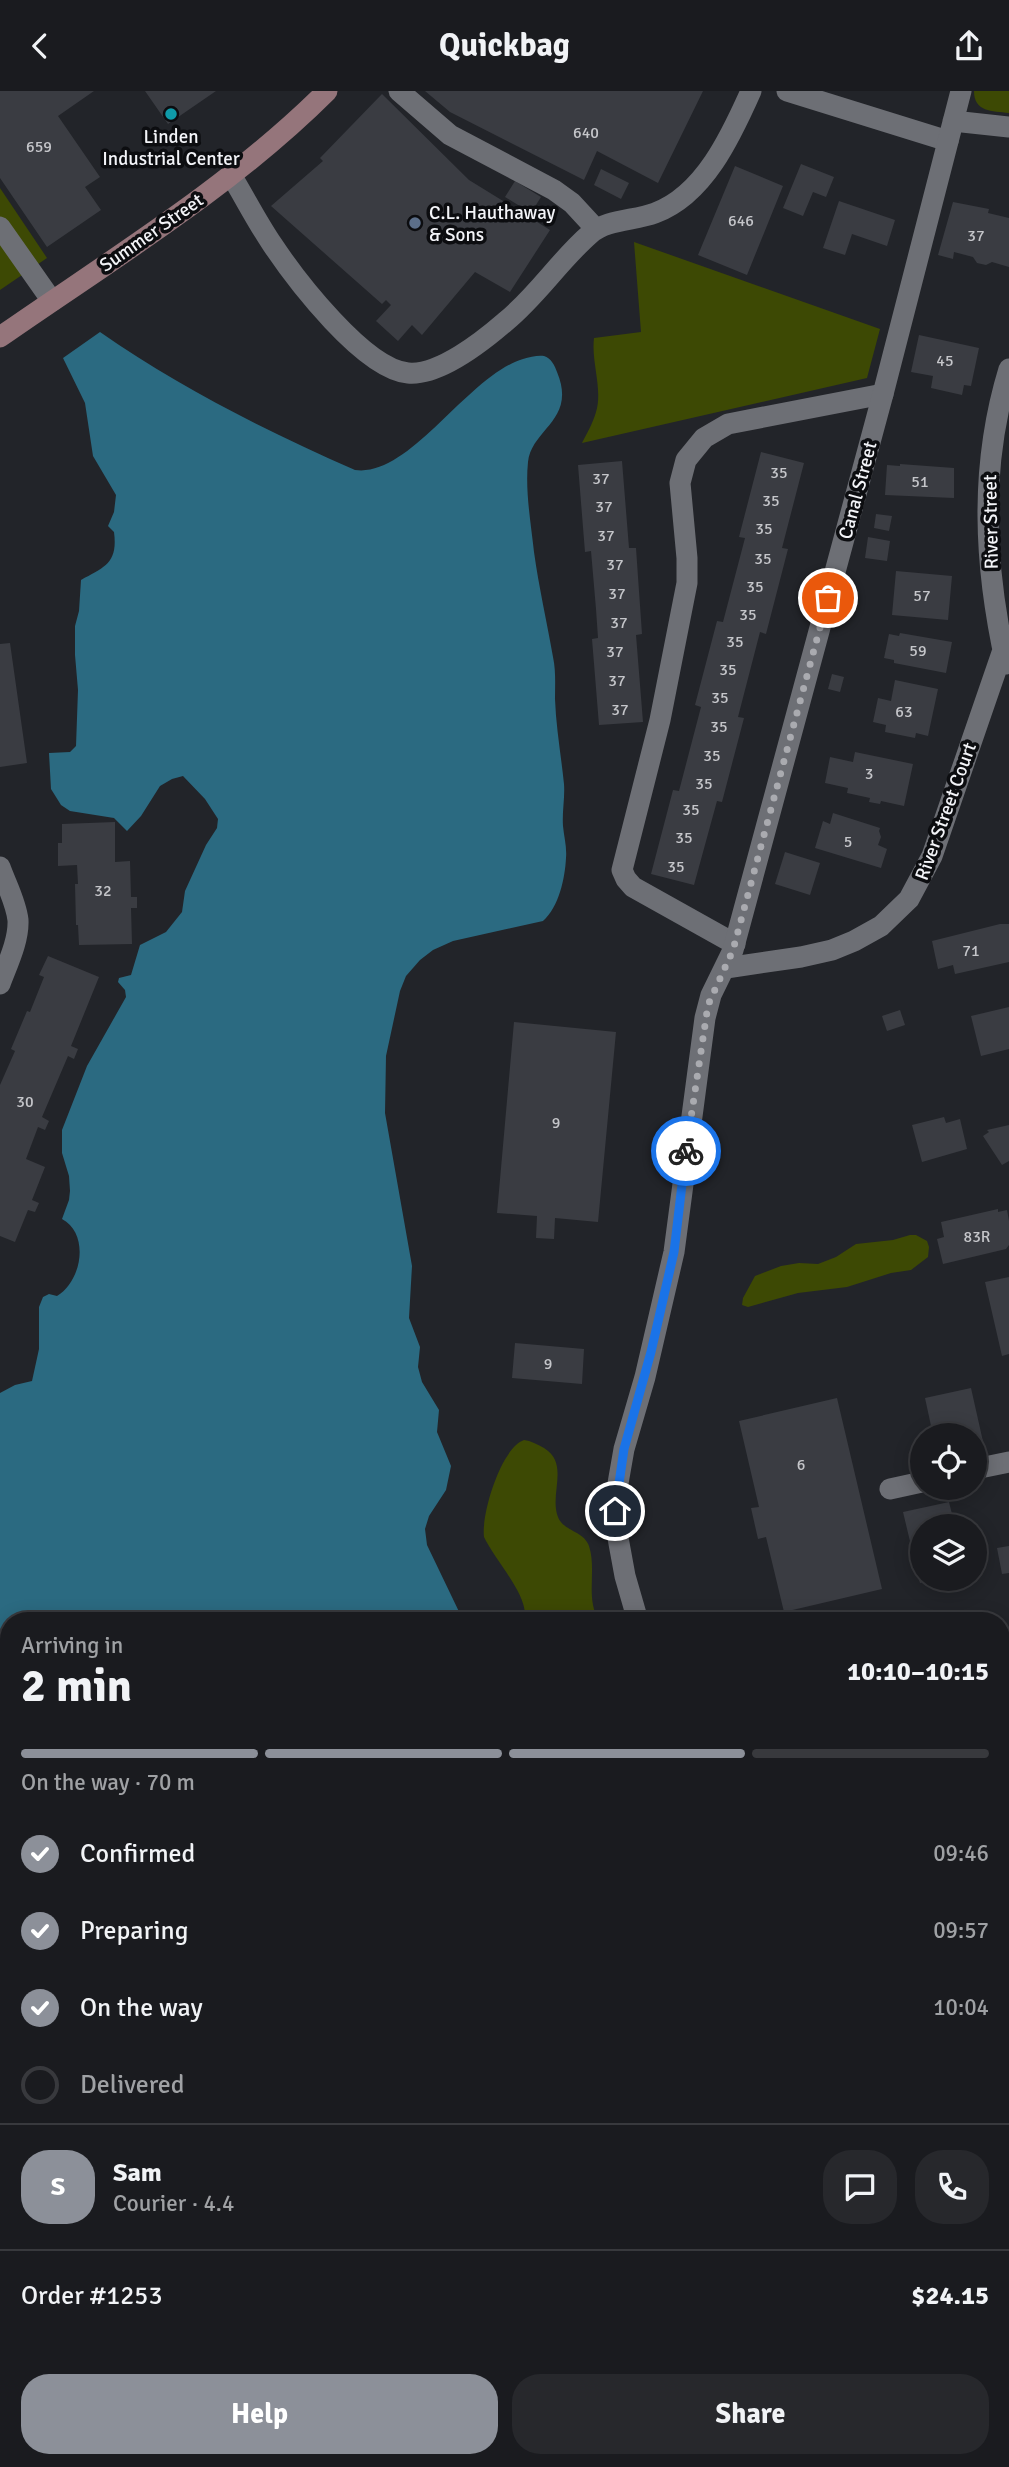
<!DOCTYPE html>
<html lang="en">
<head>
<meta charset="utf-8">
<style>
	:root { --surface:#1a1b1f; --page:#27282c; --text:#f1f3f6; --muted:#9fa1a4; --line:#38393d; --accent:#8c9099 }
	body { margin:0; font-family:Signika,sans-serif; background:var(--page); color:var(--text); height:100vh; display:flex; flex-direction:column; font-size:26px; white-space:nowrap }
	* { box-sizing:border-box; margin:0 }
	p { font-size:23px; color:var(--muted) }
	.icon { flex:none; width:38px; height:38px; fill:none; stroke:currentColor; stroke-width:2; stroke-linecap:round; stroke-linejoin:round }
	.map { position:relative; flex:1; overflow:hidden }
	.panel { position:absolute; left:0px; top:1521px; width:1010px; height:856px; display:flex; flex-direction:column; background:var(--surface); border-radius:28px 28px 0 0; box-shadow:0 4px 18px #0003,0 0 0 2px var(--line) }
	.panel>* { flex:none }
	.controls { position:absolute; left:910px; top:1332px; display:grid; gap:14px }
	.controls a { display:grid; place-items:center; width:77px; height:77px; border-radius:50%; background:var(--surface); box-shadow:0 4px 18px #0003,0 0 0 2px var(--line); font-size:35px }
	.pin { position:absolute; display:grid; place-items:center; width:60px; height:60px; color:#fff; margin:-30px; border:4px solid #fff; border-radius:50%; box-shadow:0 2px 7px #0007 }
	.courier { position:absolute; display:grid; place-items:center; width:70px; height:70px; margin:-35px; border:5px solid #1a73e8; border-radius:50%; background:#fff; color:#222; box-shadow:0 2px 9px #0007 }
	.head em { font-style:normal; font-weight:700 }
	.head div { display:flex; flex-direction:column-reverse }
	.head { display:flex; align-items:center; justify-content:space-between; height:119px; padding:0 21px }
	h1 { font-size:46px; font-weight:700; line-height:52px }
	.bar { display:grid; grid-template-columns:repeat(4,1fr); gap:10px 7px; align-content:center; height:84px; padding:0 21px }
	.bar i { height:9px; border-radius:5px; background:var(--line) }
	.bar .on { background:var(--accent) }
	.bar p { grid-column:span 4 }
	.line { display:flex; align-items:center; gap:18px; padding:0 21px; border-top:2px solid var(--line) }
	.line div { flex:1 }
	.round { display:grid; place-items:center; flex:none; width:74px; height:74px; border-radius:28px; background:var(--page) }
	ol { padding:0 21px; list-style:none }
	li { display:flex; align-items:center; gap:21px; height:77px }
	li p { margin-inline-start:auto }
	li .icon { padding:7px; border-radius:50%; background:var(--accent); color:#fff; stroke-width:4 }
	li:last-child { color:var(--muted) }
	li i { width:38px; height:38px; border:4px solid var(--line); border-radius:50% }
	.button { display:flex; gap:14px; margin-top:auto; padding:14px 21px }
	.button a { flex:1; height:80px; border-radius:28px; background:var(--accent); color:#fff; font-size:28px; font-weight:700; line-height:80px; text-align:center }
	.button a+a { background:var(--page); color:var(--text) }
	header { display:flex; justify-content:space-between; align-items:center; height:91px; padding:0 21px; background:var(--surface); font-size:32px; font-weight:700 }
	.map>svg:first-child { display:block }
	.green { fill:#3d4904 }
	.water { fill:#2b6a81 }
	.building { fill:#3a3c42 }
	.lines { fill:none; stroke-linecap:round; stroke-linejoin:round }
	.service { stroke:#6d6f75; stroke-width:21 }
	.minor { stroke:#6d6f75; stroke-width:21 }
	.secondary { stroke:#95757b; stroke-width:21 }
	.done { stroke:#aaabb0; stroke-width:7; stroke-dasharray:0 12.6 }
	.route { stroke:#1a73e8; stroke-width:9 }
	.culture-dot { fill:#0f9aa8; stroke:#0c0d10; stroke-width:2.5 }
	.service-dot { fill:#5c6f8a; stroke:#0c0d10; stroke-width:2.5 }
	.labels { text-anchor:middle; stroke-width:7; stroke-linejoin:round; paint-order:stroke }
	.number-label { font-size:16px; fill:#c5c6ca }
	.poi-label { font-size:19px; fill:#f3f4f8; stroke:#0c0d10 }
	.street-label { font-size:19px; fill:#f3f4f8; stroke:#0c0d10 }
</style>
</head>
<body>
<header><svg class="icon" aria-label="back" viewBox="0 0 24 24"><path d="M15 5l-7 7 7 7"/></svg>Quickbag<svg class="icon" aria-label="share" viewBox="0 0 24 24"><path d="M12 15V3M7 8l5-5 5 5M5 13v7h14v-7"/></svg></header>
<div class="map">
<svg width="1009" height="2376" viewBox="0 0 1009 2376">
	<rect width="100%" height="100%" fill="#222429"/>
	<path class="green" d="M1009 0V22C992 20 974 21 974 0Z
		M0 97 47 167 0 199Z
		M634 151 880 238 867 287 582 352C587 342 593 332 596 321 603 298 591 271 594 247L641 241Z
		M910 1144H916L927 1150 929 1156 928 1166 911 1179 891 1182 847 1196 798 1202 748 1216 742 1214 743 1207 755 1185 781 1175 799 1172 818 1173 836 1166 856 1153 893 1149Z
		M524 1349C531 1350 537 1353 544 1357 570 1373 549 1403 558 1426 563 1440 584 1440 589 1455 597 1479 585 1508 599 1529H524C531 1507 494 1468 484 1446 481 1423 501 1357 524 1349Z"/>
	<path class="water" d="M100 241C179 296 266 340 355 379 410 387 467 285 523 268 530 266 538 264 544 265 551 267 555 275 557 281 577 329 532 337 528 371 525 400 531 433 534 461 539 497 547 531 553 566 556 580 555 594 555 608 556 636 561 664 564 693 565 707 562 721 563 735 564 746 567 756 566 767 565 787 559 816 543 830L453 850 433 859 420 869 406 885 400 900 386 965 385 1022 412 1175 409 1227 420 1256 418 1276 422 1291 439 1319 437 1341 451 1375 446 1399 429 1425 425 1438 427 1454 463 1529 9 1530V2368H785L791 2376H0V1302L15 1294 32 1290 39 1258V1216L43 1206 49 1203 57 1205C82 1190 90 1143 62 1128L69 1109 70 1100 69 1085 62 1062V1039L87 975 126 906 125 899 118 891 119 887 131 884 140 854 166 841 182 821 185 800 206 754 217 737 218 728 205 708 183 685 172 688 160 695 141 725 127 740 114 727 70 720 61 714 51 698 49 662 70 661 76 655 78 599 75 564V535L79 520 81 489C105 476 118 472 114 441L108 435 114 421 116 404 93 365 85 312 63 267Z"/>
	<path class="building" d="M0 0H94L58 25 100 86 85 96 101 119 47 156 0 87Z
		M145 0H216L168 33Z
		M425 0H703L658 92 597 60 584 89 450 21Z
		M382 3 469 89 550 139 510 201 475 181 422 244 412 234 398 250 376 230 391 214 386 209 382 213 271 115 323 70 320 67Z
		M801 73 834 86 826 106 813 101 803 125 783 117Z
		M735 75 783 95 747 184 698 164Z
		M601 78 629 92 621 108 594 94Z
		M515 90 541 106 531 122 505 106Z
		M839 110 895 129 887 155 852 143 845 164 823 157Z
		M953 111 989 118 988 122 1009 127V176L992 171 986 174 977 172 973 166 954 161 953 168 938 164Z
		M919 244 979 257 971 295 964 294 962 304 931 297 933 285 911 281Z
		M761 361 804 372 782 457 788 458 766 543 760 541 738 626 744 627 722 711 717 710 694 794 651 783 673 699 679 700 701 616 695 614 717 530 723 531 745 447 739 446Z
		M622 370 629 457H636L638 486 642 543 636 544 643 631 599 634 592 548 598 547 596 518 591 460 585 461 578 374Z
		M900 373 954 377V407L885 404 887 374 900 375Z
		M876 423 892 425 889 440 874 437Z
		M868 446 890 450 887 470 865 467Z
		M896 480 952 485 948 529 892 524Z
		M900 542 952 551 946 582 894 572V569L884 567 889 543 899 545Z
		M10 552 27 672 0 676V553Z
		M832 583 844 586 840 601 828 598Z
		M895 589 938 598 928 645 916 642 915 647 885 641 886 634 873 631 878 607 891 610Z
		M855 661 913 673 904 715 881 710 880 713 869 711 870 707 847 702 848 697 825 692 830 666 853 671Z
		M833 722 880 737 879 740 881 746 878 754 887 758 881 777 815 757 823 730 830 733Z
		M115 731V771L130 770 131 806H137V817H131L132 853 79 854 78 834H76L75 793H78L77 774 58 775V752H62V733Z
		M785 761 820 772 810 804 775 793Z
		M1000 833H1009V871L955 883 953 874 938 878 932 850Z
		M48 865 99 886 71 955 78 958 74 968 68 965 42 1026 49 1030 45 1039 38 1036 26 1068 45 1076 32 1109 39 1112 35 1121 28 1119 15 1151 0 1145V994L15 960 11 958 27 920 30 921 44 886 39 884Z
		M1009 916V958L981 965 971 925Z
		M900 919 905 934 887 940 882 925Z
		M514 931 616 941 598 1131 555 1127 554 1148 536 1147 537 1125 497 1122Z
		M944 1026 946 1032 960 1028 967 1058 922 1071 912 1034Z
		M1009 1034V1070L1002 1074 983 1045 989 1041 987 1039Z
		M998 1118V1121L1007 1119 1009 1130V1154L1006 1158 943 1173 937 1148 944 1146 941 1131Z
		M1009 1186V1263L1002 1265 985 1191Z
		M515 1252 584 1258 582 1293 512 1287Z
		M971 1297 984 1355 975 1356V1344H933L925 1307Z
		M837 1307 882 1498 784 1521 766 1446 758 1448 751 1417 759 1416 739 1330Z
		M949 1411 955 1435H922V1488H933L920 1492 903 1421Z
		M1009 1455V1482L1002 1483 997 1457Z
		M896 1519 899 1530H861V1527Z
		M1009 1785V1840L1001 1842V1787Z
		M1009 2045V2109H1008L1001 2079V2048Z
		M1009 2232V2376H951L949 2368H1001V2234Z"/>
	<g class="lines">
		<path class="service" d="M399 0 450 44 554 99 572 112 596 138
			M787 0 948 50
			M231 84C245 107 257 131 272 153 296 189 364 278 408 282 439 285 483 250 505 231 537 205 559 170 590 143 607 128 634 130 655 122 704 104 731 45 751 0
			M0 136 52 210
			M0 776C6 793 16 811 18 829 19 850 7 874 0 893
			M735 853 633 796 626 788 622 779 660 629 687 492V467L680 392 686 369 704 347 728 333 883 303
			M975 1378 1009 1371
			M890 1398 922 1391"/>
		<path class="minor" d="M953 30 1009 36
			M1006 573C984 474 979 376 1009 278
			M726 877 801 866 832 859 854 850 881 835 909 808 932 765 1003 559
			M638 1530 625 1485 616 1436 617 1398 624 1358 645 1286 674 1161 705 927 711 904 733 859 883 303 961 0
			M1001 1744 1009 1742
			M1001 2025 1009 2023
			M1001 2183 1009 2180"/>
		<path class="secondary" d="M0 246C112 168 231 96 327 0"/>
	</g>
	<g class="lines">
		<path class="done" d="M686 1060 708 914 733 859 828 507"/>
		<path class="route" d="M615 1420 624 1358 651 1261 674 1161 686 1060"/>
	</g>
	<circle class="culture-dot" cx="171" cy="23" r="7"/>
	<circle class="service-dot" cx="415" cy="132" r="7"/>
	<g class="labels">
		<g class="number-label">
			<text x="586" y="47">640</text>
			<text x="39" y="61">659</text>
			<text x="741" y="135">646</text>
			<text x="976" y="150">37</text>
			<text x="945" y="275">45</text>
			<text x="779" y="387">35</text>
			<text x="601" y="393">37</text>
			<text x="920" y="396">51</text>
			<text x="771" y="415">35</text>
			<text x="604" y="421">37</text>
			<text x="764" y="443">35</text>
			<text x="606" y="450">37</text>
			<text x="763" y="473">35</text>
			<text x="615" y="479">37</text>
			<text x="755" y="501">35</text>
			<text x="617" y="508">37</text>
			<text x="922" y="510">57</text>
			<text x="748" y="529">35</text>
			<text x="619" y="537">37</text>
			<text x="735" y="556">35</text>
			<text x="918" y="565">59</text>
			<text x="615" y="566">37</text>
			<text x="728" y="584">35</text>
			<text x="617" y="595">37</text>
			<text x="720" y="612">35</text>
			<text x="620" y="624">37</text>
			<text x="904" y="626">63</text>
			<text x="719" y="641">35</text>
			<text x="712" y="670">35</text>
			<text x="869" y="688">3</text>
			<text x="704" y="698">35</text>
			<text x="691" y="724">35</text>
			<text x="684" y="752">35</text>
			<text x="848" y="756">5</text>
			<text x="676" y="781">35</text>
			<text x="103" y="805">32</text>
			<text x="971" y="865">71</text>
			<text x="25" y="1016">30</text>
			<text x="556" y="1037">9</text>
			<text x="977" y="1151">83R</text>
			<text x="548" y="1278">9</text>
			<text x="801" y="1379">6</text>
		</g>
		<g class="poi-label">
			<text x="171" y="52">Linden<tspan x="171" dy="22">Industrial Center</tspan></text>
			<text x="429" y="128" text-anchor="start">C.L. Hauthaway<tspan x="429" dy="22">&amp; Sons</tspan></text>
		</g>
		<g class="street-label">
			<text transform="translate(151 141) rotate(-35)" y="7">Summer Street</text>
			<text transform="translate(857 399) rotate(-75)" y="7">Canal Street</text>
			<text transform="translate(990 431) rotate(-91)" y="7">River Street</text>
			<text transform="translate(945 720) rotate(-70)" y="7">River Street Court</text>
		</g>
	</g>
</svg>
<div class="controls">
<a><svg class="icon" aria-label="locate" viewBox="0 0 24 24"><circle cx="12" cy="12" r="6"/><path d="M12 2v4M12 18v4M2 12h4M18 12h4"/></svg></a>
<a><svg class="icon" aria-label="layers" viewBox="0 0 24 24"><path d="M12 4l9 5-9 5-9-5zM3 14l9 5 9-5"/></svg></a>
</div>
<div class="pin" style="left:828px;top:507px;background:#ea580c"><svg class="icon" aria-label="bag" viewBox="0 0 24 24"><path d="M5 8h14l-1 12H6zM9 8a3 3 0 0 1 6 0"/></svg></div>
<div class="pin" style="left:615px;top:1420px;background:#1f2937"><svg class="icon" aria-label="home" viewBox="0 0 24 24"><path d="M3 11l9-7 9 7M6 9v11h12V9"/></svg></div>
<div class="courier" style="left:686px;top:1060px"><svg class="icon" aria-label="bike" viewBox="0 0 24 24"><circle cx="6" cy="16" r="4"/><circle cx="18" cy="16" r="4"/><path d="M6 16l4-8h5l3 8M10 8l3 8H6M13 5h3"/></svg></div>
<section class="panel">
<div class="head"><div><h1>2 min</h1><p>Arriving in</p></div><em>10:10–10:15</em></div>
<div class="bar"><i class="on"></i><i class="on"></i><i class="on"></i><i></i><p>On the way · 70 m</p></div>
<ol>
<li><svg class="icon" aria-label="check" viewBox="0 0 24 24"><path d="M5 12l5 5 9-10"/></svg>Confirmed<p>09:46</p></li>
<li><svg class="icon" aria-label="check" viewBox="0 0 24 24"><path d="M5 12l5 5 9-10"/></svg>Preparing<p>09:57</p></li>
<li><svg class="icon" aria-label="check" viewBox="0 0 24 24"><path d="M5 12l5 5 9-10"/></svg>On the way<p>10:04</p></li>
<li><i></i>Delivered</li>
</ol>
<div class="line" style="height:126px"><b class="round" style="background:var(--accent);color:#fff">S</b><div><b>Sam</b><p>Courier · 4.4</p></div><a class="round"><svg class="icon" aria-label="chat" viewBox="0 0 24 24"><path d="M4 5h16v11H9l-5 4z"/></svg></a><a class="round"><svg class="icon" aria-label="phone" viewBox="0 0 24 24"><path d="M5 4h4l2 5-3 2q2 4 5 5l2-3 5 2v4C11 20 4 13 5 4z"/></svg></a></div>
<div class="line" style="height:91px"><div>Order #1253</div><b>$24.15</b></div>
<div class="button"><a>Help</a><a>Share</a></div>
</section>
</div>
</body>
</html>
